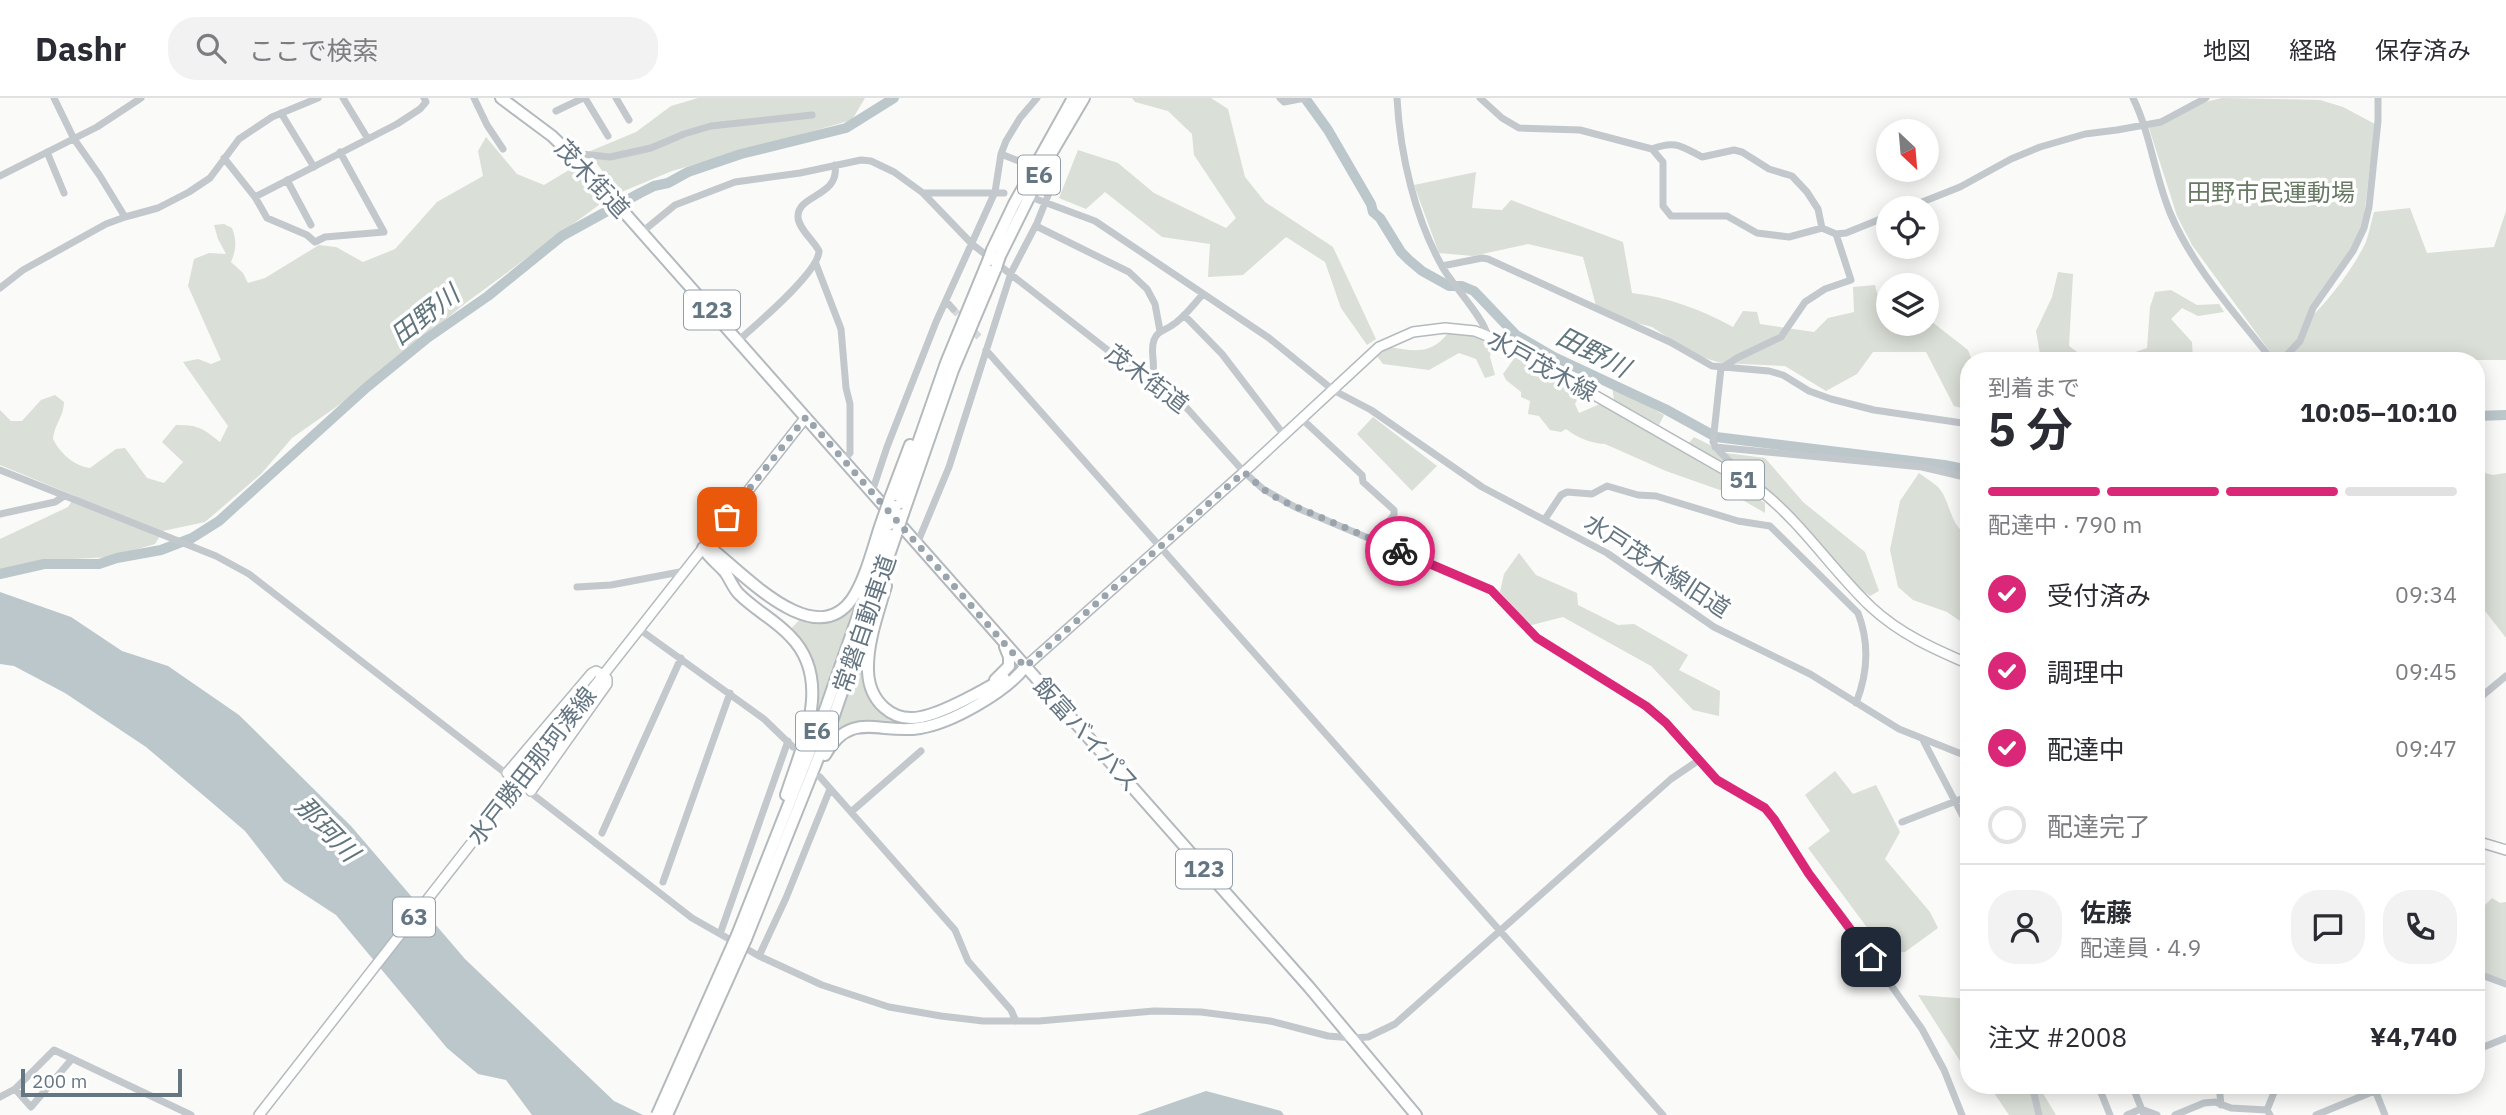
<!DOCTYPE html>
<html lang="ja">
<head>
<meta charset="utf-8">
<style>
	:root { --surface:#fff; --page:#f2f2f3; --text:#2b2b33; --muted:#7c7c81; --line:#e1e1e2; --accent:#db2777 }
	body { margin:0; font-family:"IBM Plex Sans","Noto Sans JP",sans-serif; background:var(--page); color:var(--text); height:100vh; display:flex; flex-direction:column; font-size:26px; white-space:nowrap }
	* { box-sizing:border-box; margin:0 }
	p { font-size:23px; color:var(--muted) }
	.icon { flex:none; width:38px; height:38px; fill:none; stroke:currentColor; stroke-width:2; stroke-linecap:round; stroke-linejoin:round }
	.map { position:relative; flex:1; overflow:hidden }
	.details { position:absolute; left:1960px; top:254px; width:525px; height:742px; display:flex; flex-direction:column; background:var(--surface); border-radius:28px; box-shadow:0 4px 18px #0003 }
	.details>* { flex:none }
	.needle { width:46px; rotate:154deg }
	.tools { position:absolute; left:1876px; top:21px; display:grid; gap:14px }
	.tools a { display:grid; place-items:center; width:63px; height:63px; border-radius:50%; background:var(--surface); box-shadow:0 4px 18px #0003; font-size:35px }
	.scale { position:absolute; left:21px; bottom:18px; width:161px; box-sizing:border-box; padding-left:7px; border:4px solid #657683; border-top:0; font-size:19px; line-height:24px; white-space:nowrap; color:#657683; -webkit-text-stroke:5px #fff; paint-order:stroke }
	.pin { position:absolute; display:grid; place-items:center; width:60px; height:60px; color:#fff; margin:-30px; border-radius:14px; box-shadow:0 4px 10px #0006 }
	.courier { position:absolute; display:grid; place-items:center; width:70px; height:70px; margin:-35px; border:5px solid #db2777; border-radius:50%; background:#fff; color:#222; box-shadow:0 2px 9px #0007 }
	.summary em { font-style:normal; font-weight:700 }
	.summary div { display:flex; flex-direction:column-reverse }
	.summary { display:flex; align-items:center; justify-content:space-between; height:119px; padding:0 28px }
	h1 { font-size:46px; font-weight:700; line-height:52px }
	.bar { display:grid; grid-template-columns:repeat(4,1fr); gap:10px 7px; align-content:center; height:84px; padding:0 28px }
	.bar i { height:9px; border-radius:5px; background:var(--line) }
	.bar .active { background:var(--accent) }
	.bar p { grid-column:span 4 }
	.line { display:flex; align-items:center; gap:18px; padding:0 28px; border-top:2px solid var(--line) }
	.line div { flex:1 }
	.round { display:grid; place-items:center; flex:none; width:74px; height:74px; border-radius:28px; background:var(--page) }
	ol { padding:0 28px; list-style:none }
	li { display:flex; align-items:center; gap:21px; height:77px }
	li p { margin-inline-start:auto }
	li .icon { padding:7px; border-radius:50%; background:var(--accent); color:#fff; stroke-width:4 }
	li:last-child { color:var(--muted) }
	li i { width:38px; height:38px; border:4px solid var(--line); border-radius:50% }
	header { display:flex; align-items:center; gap:42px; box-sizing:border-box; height:98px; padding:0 35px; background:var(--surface); border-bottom:2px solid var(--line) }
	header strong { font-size:33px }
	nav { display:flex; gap:38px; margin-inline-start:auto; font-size:24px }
	.search { width:490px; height:63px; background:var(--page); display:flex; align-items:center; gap:18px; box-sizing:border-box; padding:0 24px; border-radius:28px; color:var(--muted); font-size:26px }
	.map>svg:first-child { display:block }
	.green { fill:#dadfd7 }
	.water { fill:#bbc7cb }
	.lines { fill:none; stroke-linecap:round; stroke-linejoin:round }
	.river { stroke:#bbc7cb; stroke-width:10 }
	.minor-tunnel { stroke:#d5d9db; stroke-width:7; stroke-dasharray:7 3.5; stroke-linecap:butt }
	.major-casing { stroke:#b5babe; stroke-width:12 }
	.highway-casing { stroke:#b4b9bd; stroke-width:14 }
	.minor { stroke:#c3c8cc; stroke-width:7 }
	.major { stroke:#fff; stroke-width:9 }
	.highway { stroke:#fff; stroke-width:10 }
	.major-bridge-casing { stroke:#b5babe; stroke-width:12; stroke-linecap:butt }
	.highway-bridge-casing { stroke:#b4b9bd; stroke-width:14; stroke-linecap:butt }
	.major-bridge { stroke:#fff; stroke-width:9 }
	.highway-bridge { stroke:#fff; stroke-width:10 }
	.done { stroke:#99a4ac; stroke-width:7; stroke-dasharray:0 12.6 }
	.route { stroke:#db2777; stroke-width:9 }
	.labels { text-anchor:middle; stroke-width:7; stroke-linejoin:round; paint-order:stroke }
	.shield { fill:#fff; stroke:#939fa8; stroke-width:2 }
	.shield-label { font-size:23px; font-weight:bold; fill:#657683 }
	.street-label { font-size:24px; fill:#657683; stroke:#fff }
	.park-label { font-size:24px; fill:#687a64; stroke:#fff }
	.water-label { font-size:26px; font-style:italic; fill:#60757c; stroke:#fff }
</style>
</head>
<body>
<header>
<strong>Dashr</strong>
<div class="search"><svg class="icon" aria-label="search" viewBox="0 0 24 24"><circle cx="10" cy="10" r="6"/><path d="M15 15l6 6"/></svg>ここで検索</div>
<nav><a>地図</a><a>経路</a><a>保存済み</a></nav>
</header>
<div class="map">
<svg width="2506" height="1017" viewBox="0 0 2506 1017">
	<rect width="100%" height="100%" fill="#fafaf8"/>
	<path class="green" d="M698 0H865L852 22 672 73 619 95 588 54 636 34 671 8Z
		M1132 0H1211L1228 11 1245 79 1265 104 1333 149 1376 241 1367 247 1341 210 1325 164 1286 139 1243 177 1208 179 1210 146 1162 139 1105 94 1086 111 1059 100 1078 52 1118 65 1154 95 1226 130 1236 120 1194 57 1192 36 1168 13 1135 4Z
		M2222 0 2320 2 2343 9 2375 26 2363 126 2356 143 2306 224C2327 205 2352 172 2365 146 2369 137 2371 124 2374 114L2410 110 2427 155 2494 149 2506 113V262H2276L2192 147 2177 118 2149 30 2197 6Z
		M486 39 517 76 544 87 574 69 603 104 467 204 346 302 292 340 261 376 205 424 163 433 155 446 111 459 35 463 0 474V441L68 409 75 398 0 367V312L11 323H22L41 302 55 297 64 304C64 318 54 327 53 341 60 355 74 368 90 370L116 351 125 350 147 380 164 385 183 364 162 344 176 327C199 327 202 330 220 344L228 328 183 264 198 261 211 266 221 262 188 188 194 161 209 155 226 156 218 141 214 127 224 126 232 130C237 143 236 152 231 164L243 175 248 185 265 180 319 147 336 149 363 164 395 151 437 104 483 78 478 53Z
		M1476 74 1472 110 1502 112 1511 102 1623 144 1632 195C1668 199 1702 212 1733 229L1743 213 1757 214 1760 226 1814 234 1828 220 1854 214 1853 189 1875 187 1878 199 1888 196V226H1927V220L1968 252 1972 262H1969V312L1954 308 1926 254H1873L1857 276 1826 293 1785 268 1721 265 1695 257 1652 229 1598 215 1583 159 1528 146 1473 158 1439 155 1414 87Z
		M2058 174 2073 176 2069 248 2088 262H2041L2036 233 2052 199Z
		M2171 192 2197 207 2219 206 2224 214 2198 218 2182 210 2171 221 2192 244 2193 262H2113L2147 250 2150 209 2155 194Z
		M1448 235 1467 236 1492 245 1490 259 1495 277 1485 280 1476 261 1459 255 1429 272 1383 266 1377 258 1390 249C1415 254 1432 256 1448 235Z
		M1516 258 1580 295 1575 306 1579 315 1600 306 1732 383 1765 405V415L1734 397 1666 373 1605 346C1590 345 1578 340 1566 331L1561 334 1550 332 1539 318 1528 316 1530 303 1521 299V294L1506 282 1503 276Z
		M1612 288 1664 317 1659 327 1614 302Z
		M1373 319 1437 368 1412 393 1357 336Z
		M1694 339 1726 355 1765 360 1803 404 1865 454 1879 493 1870 498C1829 468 1804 420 1764 389 1744 374 1711 360 1688 346Z
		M2476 373 2493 377 2506 375V540L2482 509 2476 510Z
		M1919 375C1925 380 1933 384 1938 389 1951 403 1949 428 1969 438V529L1947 514 1913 502 1898 489 1890 452 1900 403Z
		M1519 455 1536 477 1577 495 1578 507 1618 527 1634 526 1688 557 1679 572 1720 593 1719 618 1693 612 1651 568 1563 519 1528 528 1500 494 1504 476Z
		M859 495 799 669 815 597 790 532 801 520 815 523Z
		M872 526 865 576 896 621 938 614 942 621C934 623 924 628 915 628 883 629 859 614 831 640Z
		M1835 673 1853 696 1876 687 1900 734 1885 761 1930 814 1938 830 1905 854 1886 855 1808 750 1830 733 1805 697Z
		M2492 800 2500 805 2506 804V882L2476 872V816Z
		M1918 897 1969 901V977Z
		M1975 987H2038L2056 1017H2009L1992 992 1977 990Z"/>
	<path class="water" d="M0 494 71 519 122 553 168 568 239 617 351 728 465 861 614 1003 643 1017H532L506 982 478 976 447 950 336 817 284 783 245 733 210 703 146 649 65 595 14 568 0 566Z
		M1206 993 1281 1013 1284 1017H1137Z"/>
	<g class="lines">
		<path class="river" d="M1305 0 1328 32 1371 106 1373 114 1380 120 1401 154 1409 162 1422 173 1449 188H1462L1474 193 1516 237 1554 259 1665 311 1716 339 1944 367 1969 372
			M2476 318 2506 317
			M0 476 44 466H99L117 460 161 452 192 440 219 423 367 289 426 241 488 198 562 138 640 95 654 88 668 85 688 74 741 56 846 30 894 0"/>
		<path class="minor-tunnel" d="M953 211 979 239"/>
		<defs>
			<path id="major" d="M1025 569 1244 374 1379 249 1413 234 1445 230 1475 233 1502 244 1760 392C1803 426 1832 472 1871 509 1900 536 1934 551 1969 566
				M507 675 592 575 596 573 603 577
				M523 679 806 319
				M531 693 607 586V581L603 577
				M2476 743 2506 752
				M259 1017 516 688"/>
			<path id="highway" d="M501 0 552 38 585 70 1309 889 1416 1017
				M992 152 1014 106 1073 0
				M1000 158 1048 61 1084 0
				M890 400 910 347
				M896 408 946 265 988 163
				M903 416 953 272 996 170
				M703 450C709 460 717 465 725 474 730 481 733 490 739 496 755 512 775 522 790 538 834 582 802 647 786 697
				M703 450 713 452C745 477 815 554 852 501 867 479 874 444 883 420
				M886 488C878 515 867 545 868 573 869 602 891 625 921 619 943 615 984 592 1004 580
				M995 582 1009 568V559L1005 549
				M825 657C851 611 880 637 920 630 952 625 1006 594 1025 569
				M737 837 817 635 890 426
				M746 841 827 638 897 434"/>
		</defs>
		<use href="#major" class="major-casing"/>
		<use href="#highway" class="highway-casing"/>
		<path class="minor" d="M54 0 74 41 100 78 125 119
			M343 0 368 41
			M474 0 487 27 503 51
			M585 0 608 38
			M616 0 629 22
			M1280 0 1284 4 1305 0
			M1397 0C1400 56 1415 121 1443 170 1452 186 1486 223 1487 237
			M1480 0 1502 20 1519 30 1580 32 1652 51 1663 64V108L1671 118H1727L1757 135 1789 139 1822 130 1836 136 1846 135 1888 118
			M2133 0C2151 37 2155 80 2171 117 2194 171 2236 216 2272 262
			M556 13 583 0
			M281 15 314 69
			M1652 51C1675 42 1681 48 1702 59L1734 52 1742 54 1769 71 1792 78 1807 94 1818 111 1822 130
			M47 54 64 95
			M571 55 610 59 651 50 684 36 711 28 812 17
			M1001 56 1024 65
			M224 60 255 99 397 26 420 11 426 4 424 0
			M0 78 97 29 141 0
			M287 82 311 127
			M923 95H1004
			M255 99 267 120 307 137 315 144 325 139 384 134 340 54
			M1036 101 1095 123 1269 240 1333 292 1371 312 1482 389 1607 455 1714 529 1810 576 1899 631 1969 659
			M1907 110 1960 89 2011 61 2040 49 2085 36 2117 32 2161 24 2206 0
			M1036 128 1129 174 1147 191 1155 206 1160 233
			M642 134 675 107 735 84 800 75 861 62 871 63 894 74 923 95 972 146 1128 268 1176 298 1244 374 1263 391 1295 409 1491 492 1537 540 1646 608 1666 625 1717 682 1765 710 1774 721 1809 776 1845 822 1922 931 1944 972 1962 1017
			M816 166 841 231 846 290 850 306V355L843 362
			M1442 168 1482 160 1488 161 1670 244 1712 268 1769 273 1783 277 1809 293 1831 301 1874 312 1969 326
			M0 190 23 172 106 126 125 119 158 110 189 94 210 80 239 41 272 19 318 0
			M946 203 953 211
			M1184 217 1222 256 1284 337
			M739 242C757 226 819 174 819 153 814 143 798 130 798 119 797 96 840 99 835 67
			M986 252 1663 1017
			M2282 262 2300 243 2313 210 2353 153 2364 130 2369 109 2378 23V0
			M1721 270 1713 344C1720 358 1732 363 1741 375L1740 380
			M1722 270 1737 260 1781 239 1805 204 1825 191 1851 182 1836 136
			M1150 281C1158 268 1149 255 1154 242 1157 233 1164 233 1171 228 1184 220 1193 207 1203 196
			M1302 321 1362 377 1363 384 1394 412V417L1374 441
			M1715 349 1922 369 1969 380
			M0 372 216 458 249 476 692 820 759 858 822 887 889 909 941 918 983 923H1039L1154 913 1201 914 1270 923 1328 938 1353 940 1368 939 1395 926 1671 681 1699 662
			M872 394 887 349 936 224 995 94 1001 56 1006 43 1020 20 1037 0
			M0 416 55 404 64 398
			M1545 421 1561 397 1567 394 1592 396 1607 388 1638 397 1656 398 1738 423 1770 428 1858 515C1870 546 1868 575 1856 605
			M917 446 949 369 1011 175 1037 125 1057 75
			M577 489 611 487 685 473
			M639 531 764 621 793 649
			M2476 603 2506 578
			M1923 642 1969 730
			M820 679 955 832 968 863 1011 912 1016 923
			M851 714 921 653
			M1902 724 1969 698
			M602 735 681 560
			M663 784 730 595
			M720 836 788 643
			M759 858 786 800 830 691
			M2476 875 2506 886
			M2476 952 2506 940
			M2032 987 2039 1017
			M2098 987 2110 1017
			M2132 987 2144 1017
			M2219 987 2221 1007
			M2373 987 2385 1017
			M15 991 31 1009 71 962
			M0 999 15 991 54 952 191 1017
			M2127 1017 2141 1011 2157 1017
			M2175 1017 2204 1005 2215 1004 2231 1010 2267 1012
			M2270 1017 2267 1012 2277 987
			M2316 1017 2389 987"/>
		<use href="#major" class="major"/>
		<use href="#highway" class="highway"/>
		<defs>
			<path id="major-bridge" d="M516 688 523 679"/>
			<path id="highway-bridge" d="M988 163 992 152
				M996 170 1000 158
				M883 420 890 400
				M890 426 896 408
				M897 434 903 416
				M657 1017 737 837
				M667 1017 746 841"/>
		</defs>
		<use href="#major-bridge" class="major-bridge-casing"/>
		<use href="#highway-bridge" class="highway-bridge-casing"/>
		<use href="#major-bridge" class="major-bridge"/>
		<use href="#highway-bridge" class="highway-bridge"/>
	</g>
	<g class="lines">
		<path class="done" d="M727 419 806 319 1025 569 1244 374 1263 391 1280 402 1400 453"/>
		<path class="route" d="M1400 453 1491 492 1537 540 1646 608 1666 625 1717 682 1765 710 1774 721 1809 776 1871 859"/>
	</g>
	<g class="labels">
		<g class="shield">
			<rect x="1018" y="57.5" width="42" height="39" rx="5"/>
			<rect x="684" y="192.5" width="56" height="39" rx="5"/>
			<rect x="1722" y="362.5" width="42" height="39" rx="5"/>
			<rect x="796" y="613.5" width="42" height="39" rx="5"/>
			<rect x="1176" y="751.5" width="56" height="39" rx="5"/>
			<rect x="393" y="799.5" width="42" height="39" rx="5"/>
		</g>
		<g class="shield-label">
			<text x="1039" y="85">E6</text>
			<text x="712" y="220">123</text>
			<text x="1743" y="390">51</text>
			<text x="817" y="641">E6</text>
			<text x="1204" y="779">123</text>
			<text x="414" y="827">63</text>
		</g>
		<g class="street-label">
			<text transform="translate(592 81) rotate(47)" y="8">茂木街道</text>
			<text transform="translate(1542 268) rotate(29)" y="8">水戸茂木線</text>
			<text transform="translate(1147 281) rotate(37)" y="8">茂木街道</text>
			<text transform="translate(1657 468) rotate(33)" y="8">水戸茂木線旧道</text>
			<text transform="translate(865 526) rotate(-71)" y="8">常磐自動車道</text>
			<text transform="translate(1086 637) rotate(48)" y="8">飯富バイパス</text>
			<text transform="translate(532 668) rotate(-52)" y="8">水戸勝田那珂湊線</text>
		</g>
		<g class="park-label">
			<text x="2271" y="103">田野市民運動場</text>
		</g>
		<g class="water-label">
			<text transform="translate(425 217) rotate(-38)" y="9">田野川</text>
			<text transform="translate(1593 254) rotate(27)" y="9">田野川</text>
			<text transform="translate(327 731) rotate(46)" y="9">那珂川</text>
		</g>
	</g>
</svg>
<div class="tools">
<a><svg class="needle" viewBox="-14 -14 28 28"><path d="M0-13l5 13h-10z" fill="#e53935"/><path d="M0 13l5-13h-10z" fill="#7c7c81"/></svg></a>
<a><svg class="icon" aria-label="locate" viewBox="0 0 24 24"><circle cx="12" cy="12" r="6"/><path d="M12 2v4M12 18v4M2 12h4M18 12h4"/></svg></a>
<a><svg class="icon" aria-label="layers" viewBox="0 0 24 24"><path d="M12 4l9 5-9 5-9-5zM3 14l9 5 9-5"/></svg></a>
</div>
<div class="scale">200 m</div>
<div class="pin" style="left:727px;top:419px;background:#ea580c"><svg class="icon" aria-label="bag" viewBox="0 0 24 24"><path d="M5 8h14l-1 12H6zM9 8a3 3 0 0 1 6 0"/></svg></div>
<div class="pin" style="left:1871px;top:859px;background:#1f2937"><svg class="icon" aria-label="home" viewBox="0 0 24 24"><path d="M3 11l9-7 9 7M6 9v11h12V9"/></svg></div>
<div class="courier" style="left:1400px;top:453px"><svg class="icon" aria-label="bike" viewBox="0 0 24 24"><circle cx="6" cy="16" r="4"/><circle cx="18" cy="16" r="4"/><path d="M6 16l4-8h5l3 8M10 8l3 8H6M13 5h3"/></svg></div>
<section class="details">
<div class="summary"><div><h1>5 分</h1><p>到着まで</p></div><em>10:05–10:10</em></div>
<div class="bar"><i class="active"></i><i class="active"></i><i class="active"></i><i></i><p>配達中 · 790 m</p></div>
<ol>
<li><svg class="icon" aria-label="check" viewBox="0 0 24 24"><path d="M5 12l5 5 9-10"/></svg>受付済み<p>09:34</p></li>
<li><svg class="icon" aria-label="check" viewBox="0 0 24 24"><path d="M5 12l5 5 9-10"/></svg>調理中<p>09:45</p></li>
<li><svg class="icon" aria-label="check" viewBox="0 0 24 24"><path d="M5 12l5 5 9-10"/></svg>配達中<p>09:47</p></li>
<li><i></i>配達完了</li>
</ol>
<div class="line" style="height:126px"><a class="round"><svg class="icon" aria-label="person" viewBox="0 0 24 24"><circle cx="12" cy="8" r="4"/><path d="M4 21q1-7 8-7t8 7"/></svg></a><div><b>佐藤</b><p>配達員 · 4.9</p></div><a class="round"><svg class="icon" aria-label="chat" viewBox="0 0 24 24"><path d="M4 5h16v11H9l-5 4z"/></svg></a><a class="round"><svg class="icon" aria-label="phone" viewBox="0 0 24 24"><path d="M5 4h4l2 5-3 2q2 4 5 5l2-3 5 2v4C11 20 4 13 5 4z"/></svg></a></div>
<div class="line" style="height:91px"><div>注文 #2008</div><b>¥4,740</b></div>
</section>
</div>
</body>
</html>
